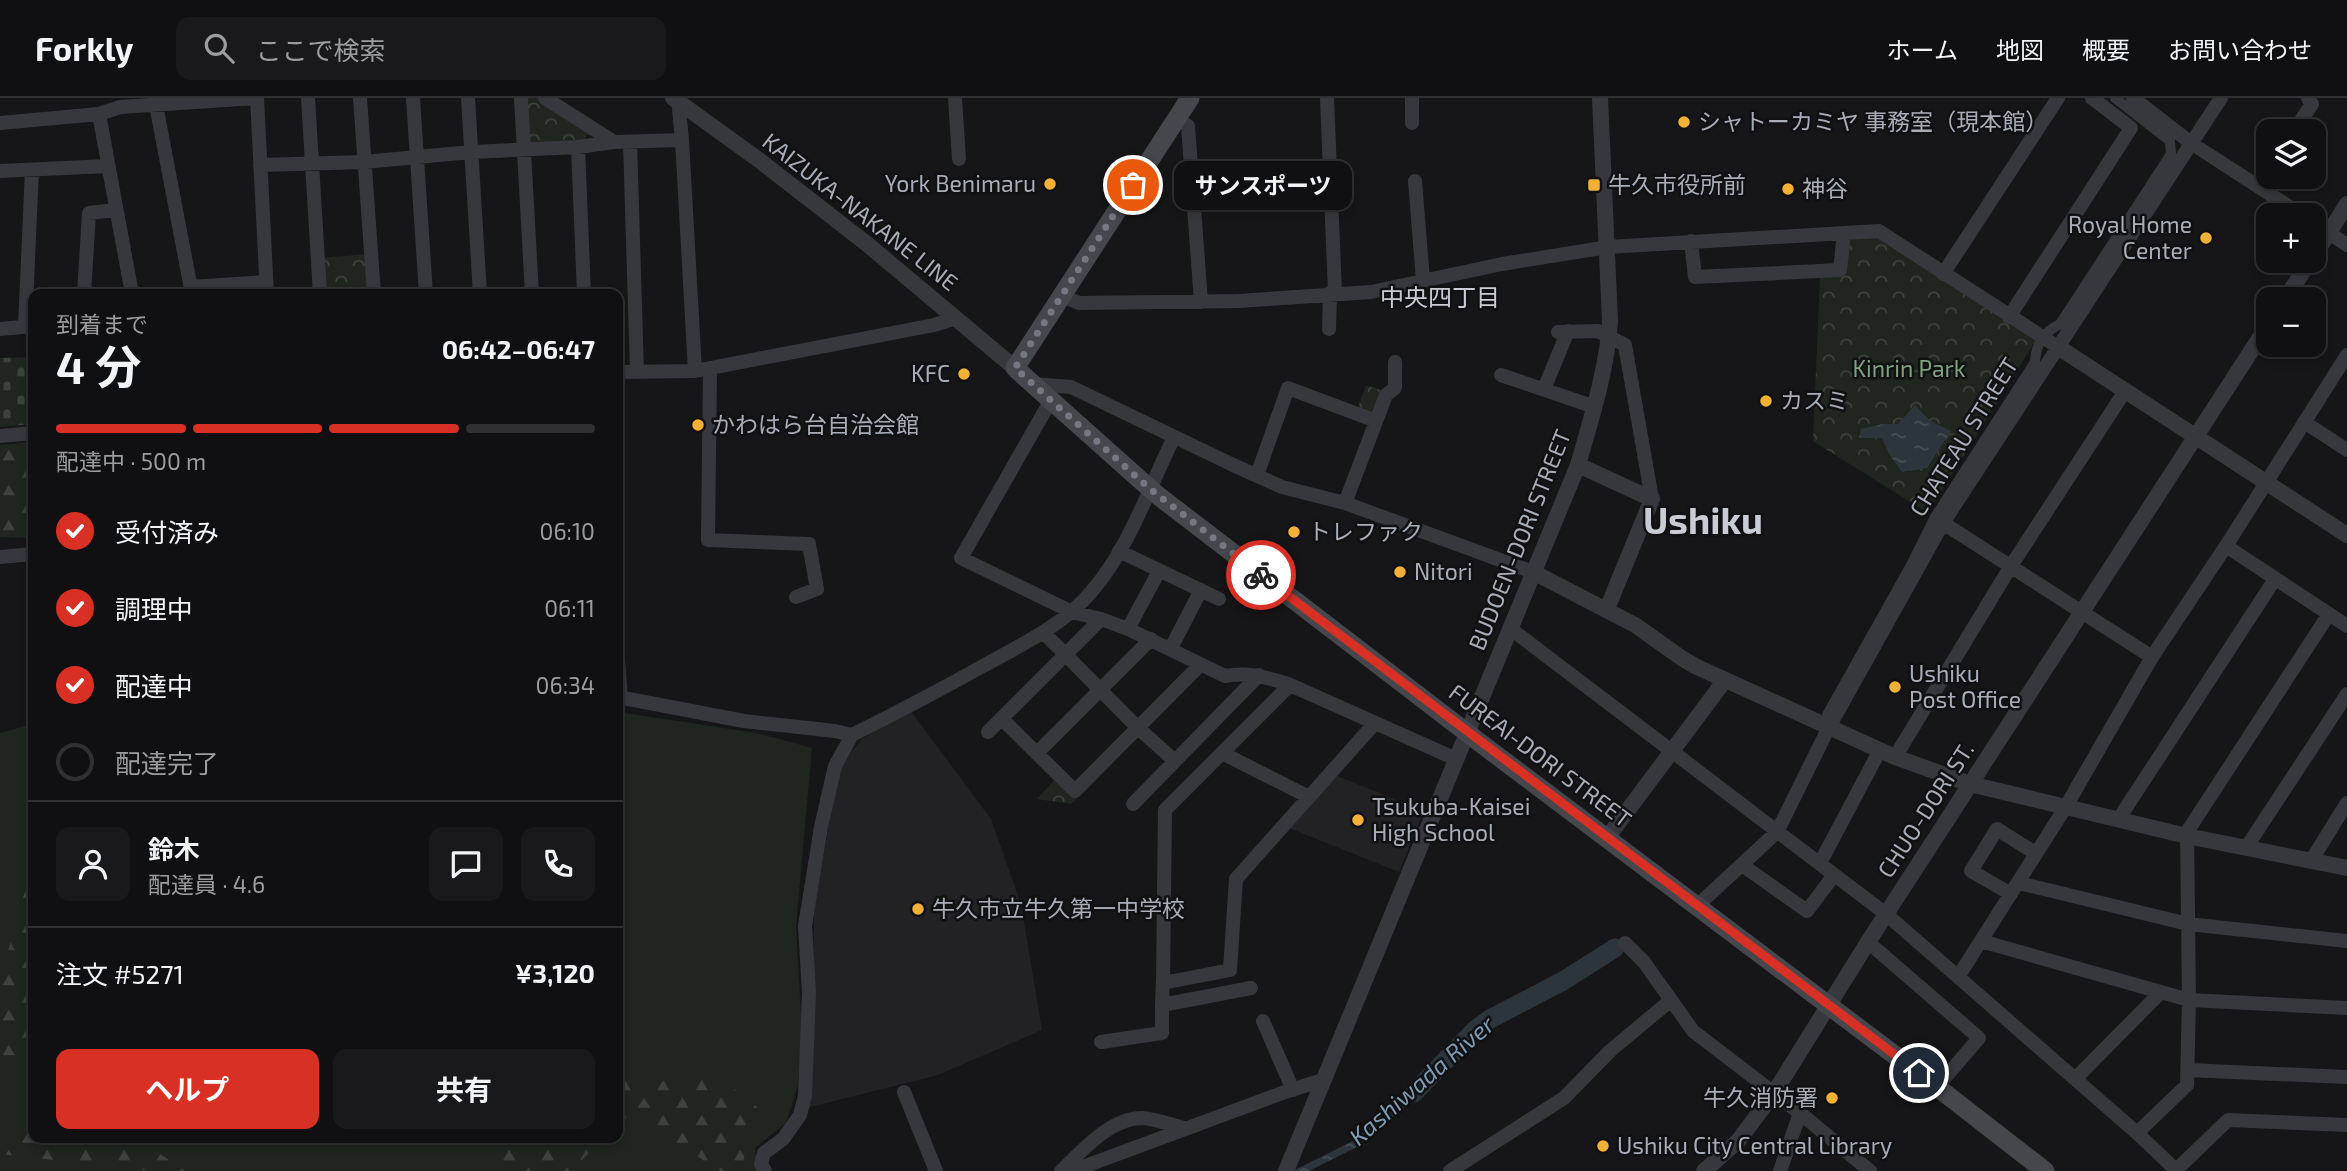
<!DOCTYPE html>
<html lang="ja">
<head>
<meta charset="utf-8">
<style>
	:root { --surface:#101012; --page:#19191b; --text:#f1f3f6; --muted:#9c9d9f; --line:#303032; --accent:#d93025 }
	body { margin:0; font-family:"Exo 2","Noto Sans JP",sans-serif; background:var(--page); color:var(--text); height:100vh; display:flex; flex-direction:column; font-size:26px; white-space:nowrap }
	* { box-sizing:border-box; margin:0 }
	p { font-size:23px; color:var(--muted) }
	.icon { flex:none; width:38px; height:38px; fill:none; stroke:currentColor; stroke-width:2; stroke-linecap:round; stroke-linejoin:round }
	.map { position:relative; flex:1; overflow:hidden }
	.drawer { position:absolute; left:28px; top:191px; width:595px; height:854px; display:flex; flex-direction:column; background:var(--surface); border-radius:14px; box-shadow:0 4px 10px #0003,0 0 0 2px var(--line) }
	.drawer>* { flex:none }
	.buttons { position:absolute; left:2256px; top:21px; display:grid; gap:14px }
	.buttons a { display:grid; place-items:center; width:70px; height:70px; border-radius:14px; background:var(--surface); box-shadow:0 4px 10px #0003,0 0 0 2px var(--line); font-size:35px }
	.pin { position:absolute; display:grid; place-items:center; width:60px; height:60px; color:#fff; margin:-30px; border:4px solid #fff; border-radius:50%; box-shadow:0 2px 7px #0007 }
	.courier { position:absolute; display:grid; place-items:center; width:70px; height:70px; margin:-35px; border:5px solid #d93025; border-radius:50%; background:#fff; color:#222; box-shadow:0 2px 9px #0007 }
	.bubble { position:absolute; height:49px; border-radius:14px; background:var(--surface); box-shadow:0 4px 10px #0003,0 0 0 2px var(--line); font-size:23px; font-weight:700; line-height:49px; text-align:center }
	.summary em { font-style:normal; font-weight:700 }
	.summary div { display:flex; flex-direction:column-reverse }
	.summary { display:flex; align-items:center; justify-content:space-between; height:119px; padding:0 28px }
	h1 { font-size:46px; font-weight:700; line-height:52px }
	.bar { display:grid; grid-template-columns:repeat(4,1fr); gap:10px 7px; align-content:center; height:84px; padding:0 28px }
	.bar i { height:9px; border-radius:5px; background:var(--line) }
	.bar .selected { background:var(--accent) }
	.bar p { grid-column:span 4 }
	.line { display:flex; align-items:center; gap:18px; padding:0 28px; border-top:2px solid var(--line) }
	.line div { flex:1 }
	.round { display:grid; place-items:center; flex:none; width:74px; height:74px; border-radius:14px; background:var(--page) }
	ol { padding:0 28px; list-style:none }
	li { display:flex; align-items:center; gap:21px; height:77px }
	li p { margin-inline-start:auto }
	li .icon { padding:7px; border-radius:50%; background:var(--accent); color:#fff; stroke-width:4 }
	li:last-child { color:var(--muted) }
	li i { width:38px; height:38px; border:4px solid var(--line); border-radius:50% }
	.action { display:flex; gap:14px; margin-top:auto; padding:14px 28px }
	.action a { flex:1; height:80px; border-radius:14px; background:var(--accent); color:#fff; font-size:28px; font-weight:700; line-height:80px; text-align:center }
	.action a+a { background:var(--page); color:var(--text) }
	header { display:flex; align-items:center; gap:42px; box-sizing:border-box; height:98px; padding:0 35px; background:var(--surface); border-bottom:2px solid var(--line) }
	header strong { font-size:33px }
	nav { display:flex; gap:38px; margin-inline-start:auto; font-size:24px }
	.search { width:490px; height:63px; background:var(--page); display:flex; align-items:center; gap:18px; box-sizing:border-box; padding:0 24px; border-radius:14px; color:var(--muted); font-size:26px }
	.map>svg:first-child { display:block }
	.built { fill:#222225 }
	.grass { fill:#1e261f }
	.forest { fill:url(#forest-firs) }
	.cemetery { fill:url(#cemetery-stones) }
	.park { fill:url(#park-crowns) }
	.water { fill:url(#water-ripples) }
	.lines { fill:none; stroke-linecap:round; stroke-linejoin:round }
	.river { stroke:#2c353c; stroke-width:19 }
	.pedestrian { stroke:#37383d; stroke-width:10 }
	.minor { stroke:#37383d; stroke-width:14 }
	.tertiary { stroke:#37383d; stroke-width:16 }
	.secondary { stroke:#45474d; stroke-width:19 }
	.done { stroke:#757880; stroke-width:7; stroke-dasharray:0 12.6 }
	.route { stroke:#d93025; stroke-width:9 }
	.poi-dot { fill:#f2b134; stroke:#111113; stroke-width:2.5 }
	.labels { text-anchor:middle; stroke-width:5; stroke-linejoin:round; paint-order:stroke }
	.poi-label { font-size:23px; fill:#a8adb8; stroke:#111113; text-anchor:start }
	.street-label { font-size:23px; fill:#a8adb8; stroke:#111113 }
	.park-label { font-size:23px; fill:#7fa381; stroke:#111113 }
	.neighbourhood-label { font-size:24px; fill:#c9ccd4; stroke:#111113 }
	.water-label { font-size:24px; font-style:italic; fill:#7f9bb3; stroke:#111113 }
	.town-label { font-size:37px; font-weight:bold; fill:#c9ccd4; stroke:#111113 }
</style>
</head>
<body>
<header>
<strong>Forkly</strong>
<div class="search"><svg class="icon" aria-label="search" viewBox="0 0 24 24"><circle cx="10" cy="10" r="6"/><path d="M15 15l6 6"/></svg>ここで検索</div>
<nav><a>ホーム</a><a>地図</a><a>概要</a><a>お問い合わせ</a></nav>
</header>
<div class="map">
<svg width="2347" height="1073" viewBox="0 0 2347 1073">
	<defs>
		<pattern id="forest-firs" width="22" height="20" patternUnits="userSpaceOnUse" patternTransform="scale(1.75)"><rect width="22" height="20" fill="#1e261f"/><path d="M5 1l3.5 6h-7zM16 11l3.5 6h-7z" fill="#3c433d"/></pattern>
		<pattern id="cemetery-stones" width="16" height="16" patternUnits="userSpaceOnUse" patternTransform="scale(1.75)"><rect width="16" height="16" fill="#1e261f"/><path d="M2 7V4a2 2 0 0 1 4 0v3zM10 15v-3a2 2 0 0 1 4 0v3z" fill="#3c433d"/></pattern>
		<pattern id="park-crowns" width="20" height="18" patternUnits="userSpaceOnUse" patternTransform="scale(1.75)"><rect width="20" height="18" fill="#1e261f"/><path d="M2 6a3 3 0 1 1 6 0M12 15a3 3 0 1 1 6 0" fill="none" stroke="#3c433d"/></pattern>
		<pattern id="water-ripples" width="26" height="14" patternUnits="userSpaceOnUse" patternTransform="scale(1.75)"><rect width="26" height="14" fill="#2c353c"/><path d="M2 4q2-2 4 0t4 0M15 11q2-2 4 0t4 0" fill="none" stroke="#485056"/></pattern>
	</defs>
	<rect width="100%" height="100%" fill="#161618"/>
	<path class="built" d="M910 612 991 721 1021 806 1042 932 938 977 806 1010 812 949 814 815 838 671 862 641Z
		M1335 677 1424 713 1399 774 1289 730Z"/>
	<path class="grass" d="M618 614 757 635 812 650 796 829 802 935 798 987 786 1025 755 1050 758 1073H0V635L33 626V1040H618Z"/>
	<path class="forest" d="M33 344V440L0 439V347Z
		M33 764V957L0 958V882Z
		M618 933 635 993 707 969 757 1009 741 1073H706L702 1061 627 1019 618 1028Z
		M0 1028H33V1040H136L186 1073H151L0 1056Z
		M496 1040H605L570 1073H500Z"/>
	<path class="cemetery" d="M33 259V326L0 329V260Z"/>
	<path class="park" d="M526 0H538L597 38 586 37 585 44 529 47Z
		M1875 139 2036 242 1928 415 1813 343 1820 178 1844 177 1850 140Z
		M370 156 373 196H321L319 160Z
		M1366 287 1383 293 1374 317 1357 312Z
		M1058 678 1079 698 1071 706 1037 701Z"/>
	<path class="water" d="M1915 307 1930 323 1951 333 1927 370 1902 374 1889 356 1882 340H1859L1861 331 1883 326H1898Z
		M1431 974 1435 979 1406 1008 1355 1050 1309 1073H1293L1351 1044 1401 1004Z"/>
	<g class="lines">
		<path class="river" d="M1414 995 1475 932 1490 921 1563 883 1615 850"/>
		<path class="pedestrian" d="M1827 617 1910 469 1935 419 2035 264C2036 245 2044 234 2060 226L2171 56 2170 43 2115 0"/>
		<path class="minor" d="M257 0 267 196
			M308 0 320 196
			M360 0 374 196
			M413 0 426 196
			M468 0 480 196
			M521 0 532 196
			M545 0 614 44
			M678 0 682 42 695 273
			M955 0 959 61
			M1327 0 1335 195
			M1412 0V25
			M2133 0 2191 45 2302 117
			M156 7 192 196
			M99 16 132 196
			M1176 21 1188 28 1201 204
			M0 25 99 16 120 9 257 0
			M2294 33 2312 6 2308 0
			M630 44 637 274
			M578 49 584 196
			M260 67 364 64 471 54 578 49 614 44 682 42
			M0 73 108 68
			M1415 83 1423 182
			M2258 88 2268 73
			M1257 102 1330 95
			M2314 125 2347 147
			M1691 143 1695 179 1840 172 1844 135
			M1943 176 2058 0
			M190 189 266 184
			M84 196 89 115 116 112
			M1062 198 1079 205 1239 203 1371 194 1502 166 1608 149 1879 133 2058 249
			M2009 219 2131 30 2092 0
			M25 228 32 72
			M0 231 33 228
			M1329 231 1330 195
			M1558 234 1598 233 1625 247 1652 401
			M710 270 708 442 809 446 817 491 796 499
			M618 274 695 273 934 227 957 220
			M1501 277 1595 309
			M1033 286 1071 289 1231 366 1282 389 1345 405 1533 474
			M1544 291 1568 233
			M1051 302 961 460 1072 514 1101 521 1128 531 1225 578C1248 574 1266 579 1288 586L1456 661
			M2304 324 2347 352
			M0 338 33 335
			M1257 377 1288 290 1376 323
			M1345 405 1386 297 1395 290V264
			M1943 425 2152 559
			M2226 448 2347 528
			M1119 453 1219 501
			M0 459 33 456
			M1128 531 1159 473
			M1511 531 1886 816 2137 1035 2177 1073
			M1043 534 1138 630 1175 663
			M1171 550 1201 492
			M618 562 621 601
			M1290 587 1165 712 1163 885 1230 872 1236 781 1375 625
			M618 599 744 623 835 633 852 637C896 615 940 592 983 568 1021 547 1064 527 1092 493 1129 450 1149 390 1174 339
			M1002 621 1075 693 1200 567
			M988 634 1101 521
			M1037 655 1151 541
			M1222 655 1309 699
			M1895 659 2011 468 2125 293
			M1133 706 1259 577
			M2118 722 2275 481
			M2246 750 2347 596
			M2311 763 2347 705
			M1820 765 1880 652
			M1742 767 1807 813 1834 777
			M2019 785 2188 826 2347 843
			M2011 796 1971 773 1997 731 2035 755
			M1698 807 1777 734 1829 629 1943 425 2221 0
			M1981 843 2189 902 2347 910
			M1868 844 1979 940 1937 989
			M1625 845 1644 864 1693 933 1800 1015 1870 1073
			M1958 879 2065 710 2152 559 2226 448 2347 257
			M1163 882 1162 907 1251 890
			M1263 923 1293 992
			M1101 944 1162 935V907
			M2188 972 2347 979
			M2075 981 2161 894
			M904 994 936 1073
			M2137 1035 2187 987 2189 902 2187 734 2329 516
			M765 1073 761 1066 764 1055 783 1041 800 1017 805 998 809 895 805 828 821 729 835 668 852 637
			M1061 1073C1082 1053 1110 1020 1142 1020 1156 1021 1172 1027 1185 1030
			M1072 1073 1285 994 1323 982
			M1450 1073 1564 1000 1610 953 1671 902
			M1780 1073 1800 1015
			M2175 1073 2228 1022 2347 1027"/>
		<path class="tertiary" d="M673 0 759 62 867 146 1015 270
			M2314 158 2347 106
			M2285 201 2310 163
			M2058 249 2347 437
			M1578 367 1652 401 1607 511
			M1533 474 1635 527 1683 561 1697 569 1895 659 1970 686 2187 738 2347 770
			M1607 740 1725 582
			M1286 1073 1578 367C1591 321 1607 272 1610 223L1600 0
			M1704 1073 1738 1043 1774 995 1868 844 2268 227"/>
		<path class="secondary" d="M1190 0 1015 270 1156 396 1479 644 1937 989 2045 1073"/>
	</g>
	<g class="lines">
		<path class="done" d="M1133 87 1015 270 1149 390 1261 477"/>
		<path class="route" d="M1261 477 1919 975"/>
	</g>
	<g class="poi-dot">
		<circle cx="1684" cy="24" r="7"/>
		<circle cx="1050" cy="86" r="7"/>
		<rect x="1587" y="80" width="14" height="14" rx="3.5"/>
		<circle cx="1788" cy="91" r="7"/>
		<circle cx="2206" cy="140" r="7"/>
		<circle cx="964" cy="276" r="7"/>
		<circle cx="1766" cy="303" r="7"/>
		<circle cx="698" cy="327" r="7"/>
		<circle cx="1294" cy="434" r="7"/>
		<circle cx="1400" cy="474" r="7"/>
		<circle cx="1895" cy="589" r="7"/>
		<circle cx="1358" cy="722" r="7"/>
		<circle cx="918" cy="811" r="7"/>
		<circle cx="1832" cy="1000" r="7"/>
		<circle cx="1603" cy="1048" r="7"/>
	</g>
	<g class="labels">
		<g class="poi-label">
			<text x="1698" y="32">シャトーカミヤ 事務室（現本館）</text>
			<text x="1036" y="94" text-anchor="end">York Benimaru</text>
			<text x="1608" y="95">牛久市役所前</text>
			<text x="1802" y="99">神谷</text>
			<text x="2192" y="135" text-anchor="end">Royal Home<tspan x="2192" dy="26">Center</tspan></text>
			<text x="950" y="284" text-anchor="end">KFC</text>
			<text x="1780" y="311">カスミ</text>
			<text x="712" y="335">かわはら台自治会館</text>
			<text x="1308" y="442">トレファク</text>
			<text x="1414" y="482">Nitori</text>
			<text x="1909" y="584">Ushiku<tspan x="1909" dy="26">Post Office</tspan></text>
			<text x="1372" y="717">Tsukuba-Kaisei<tspan x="1372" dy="26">High School</tspan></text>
			<text x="932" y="819">牛久市立牛久第一中学校</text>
			<text x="1818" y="1008" text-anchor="end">牛久消防署</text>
			<text x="1617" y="1056">Ushiku City Central Library</text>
		</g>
		<g class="street-label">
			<text transform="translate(860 114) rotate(38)" y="8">KAIZUKA-NAKANE LINE</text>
			<text transform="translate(1964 339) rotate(-58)" y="8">CHATEAU STREET</text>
			<text transform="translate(1520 442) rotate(-68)" y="8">BUDOEN-DORI STREET</text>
			<text transform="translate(1540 658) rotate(37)" y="8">FUREAI-DORI STREET</text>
			<text transform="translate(1926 712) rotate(-57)" y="8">CHUO-DORI ST.</text>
		</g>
		<g class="park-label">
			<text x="1909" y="279">Kinrin Park</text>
		</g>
		<g class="neighbourhood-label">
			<text x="1440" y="208">中央四丁目</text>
		</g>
		<g class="water-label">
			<text transform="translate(1422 983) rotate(-41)" y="8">Kashiwada River</text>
		</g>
		<g class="town-label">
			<text x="1703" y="436">Ushiku</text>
		</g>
	</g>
</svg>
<div class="buttons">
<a><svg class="icon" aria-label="layers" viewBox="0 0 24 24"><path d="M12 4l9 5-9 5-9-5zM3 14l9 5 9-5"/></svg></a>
<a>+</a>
<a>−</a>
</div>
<div class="pin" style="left:1133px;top:87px;background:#ea580c"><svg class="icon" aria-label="bag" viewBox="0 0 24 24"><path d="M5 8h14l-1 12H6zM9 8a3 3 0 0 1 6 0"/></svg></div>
<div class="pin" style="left:1919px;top:975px;background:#1f2937"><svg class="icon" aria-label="home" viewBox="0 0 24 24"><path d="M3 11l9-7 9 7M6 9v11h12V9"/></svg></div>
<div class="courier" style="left:1261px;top:477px"><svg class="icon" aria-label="bike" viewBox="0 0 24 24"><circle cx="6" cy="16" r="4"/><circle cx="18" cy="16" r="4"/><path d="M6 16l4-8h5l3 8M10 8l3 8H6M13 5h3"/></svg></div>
<div class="bubble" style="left:1174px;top:63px;width:178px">サンスポーツ</div>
<section class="drawer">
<div class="summary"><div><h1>4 分</h1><p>到着まで</p></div><em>06:42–06:47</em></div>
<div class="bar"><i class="selected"></i><i class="selected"></i><i class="selected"></i><i></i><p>配達中 · 500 m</p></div>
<ol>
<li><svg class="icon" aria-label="check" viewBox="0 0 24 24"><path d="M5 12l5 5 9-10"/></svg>受付済み<p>06:10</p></li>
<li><svg class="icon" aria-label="check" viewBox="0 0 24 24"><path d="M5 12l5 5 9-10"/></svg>調理中<p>06:11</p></li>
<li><svg class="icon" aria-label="check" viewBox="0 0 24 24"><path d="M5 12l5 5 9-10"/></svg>配達中<p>06:34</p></li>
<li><i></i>配達完了</li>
</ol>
<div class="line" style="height:126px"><a class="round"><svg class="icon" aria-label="person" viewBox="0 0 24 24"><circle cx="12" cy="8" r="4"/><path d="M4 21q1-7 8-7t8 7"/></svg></a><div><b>鈴木</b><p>配達員 · 4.6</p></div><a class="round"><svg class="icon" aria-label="chat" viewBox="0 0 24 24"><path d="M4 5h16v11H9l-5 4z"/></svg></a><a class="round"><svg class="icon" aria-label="phone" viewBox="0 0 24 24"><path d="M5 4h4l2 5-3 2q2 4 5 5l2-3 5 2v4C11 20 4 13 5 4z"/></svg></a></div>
<div class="line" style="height:91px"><div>注文 #5271</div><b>¥3,120</b></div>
<div class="action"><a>ヘルプ</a><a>共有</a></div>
</section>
</div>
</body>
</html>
